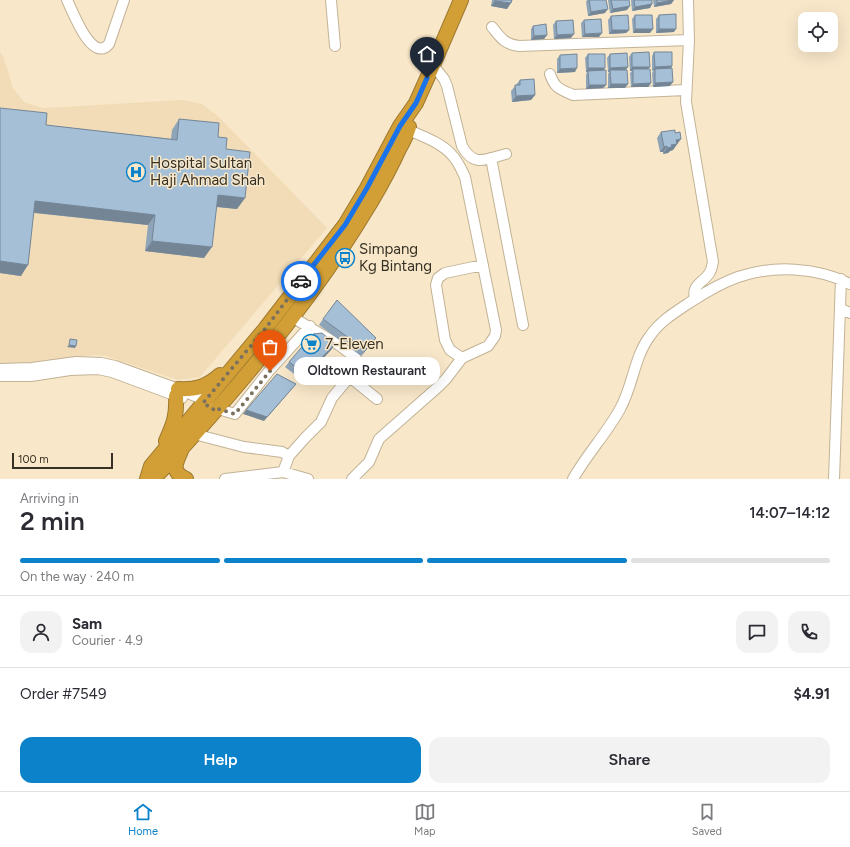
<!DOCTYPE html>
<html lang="en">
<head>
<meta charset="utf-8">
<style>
	:root { --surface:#fff; --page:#f2f2f3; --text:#2b2b33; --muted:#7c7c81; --line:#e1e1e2; --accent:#0c82cb }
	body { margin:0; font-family:Figtree,sans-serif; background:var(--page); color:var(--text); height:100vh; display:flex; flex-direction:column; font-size:15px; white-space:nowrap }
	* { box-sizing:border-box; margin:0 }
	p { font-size:13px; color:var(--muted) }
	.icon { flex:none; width:22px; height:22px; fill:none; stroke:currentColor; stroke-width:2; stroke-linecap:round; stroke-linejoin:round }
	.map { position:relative; height:479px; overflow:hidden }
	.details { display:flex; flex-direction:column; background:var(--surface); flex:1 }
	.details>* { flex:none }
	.tools { position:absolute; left:798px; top:12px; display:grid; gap:8px }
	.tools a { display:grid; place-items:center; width:40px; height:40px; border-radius:8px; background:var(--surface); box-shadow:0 4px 16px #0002; font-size:20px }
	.scale { position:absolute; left:12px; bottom:10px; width:101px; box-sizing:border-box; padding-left:4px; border:2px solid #373125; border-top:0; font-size:11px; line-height:14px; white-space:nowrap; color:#373125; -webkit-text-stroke:3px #f8e7c9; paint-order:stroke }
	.pin { position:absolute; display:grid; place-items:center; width:34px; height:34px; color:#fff; margin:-41px -17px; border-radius:50% 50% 50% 0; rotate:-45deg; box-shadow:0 0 4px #0007 }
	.pin .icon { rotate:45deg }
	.courier { position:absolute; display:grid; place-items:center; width:40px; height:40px; margin:-20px; border:3px solid #1a73e8; border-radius:50%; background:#fff; color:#222; box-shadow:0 1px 5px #0007 }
	.bubble { position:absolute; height:28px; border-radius:12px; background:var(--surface); box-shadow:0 4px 16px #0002; font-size:13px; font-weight:600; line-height:28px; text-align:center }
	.overview em { font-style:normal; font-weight:600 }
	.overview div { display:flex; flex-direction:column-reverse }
	.overview { display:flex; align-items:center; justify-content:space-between; height:68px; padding:0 20px }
	h1 { font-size:26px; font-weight:600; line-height:30px }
	.bar { display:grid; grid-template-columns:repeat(4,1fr); gap:6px 4px; align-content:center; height:48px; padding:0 20px }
	.bar i { height:5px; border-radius:3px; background:var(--line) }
	.bar .on { background:var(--accent) }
	.bar p { grid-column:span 4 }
	.line { display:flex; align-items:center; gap:10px; padding:0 20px; border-top:1px solid var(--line) }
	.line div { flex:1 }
	.round { display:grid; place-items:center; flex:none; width:42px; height:42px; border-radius:12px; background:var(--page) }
	.primary-button { display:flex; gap:8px; margin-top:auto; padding:8px 20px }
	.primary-button a { flex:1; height:46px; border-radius:12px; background:var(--accent); color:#fff; font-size:16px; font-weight:600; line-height:46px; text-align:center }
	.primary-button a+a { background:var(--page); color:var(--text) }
	.menu { display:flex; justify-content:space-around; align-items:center; height:56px; border-top:1px solid var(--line); background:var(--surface); font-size:11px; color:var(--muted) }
	.menu a { display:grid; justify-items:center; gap:2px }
	.menu .on { color:var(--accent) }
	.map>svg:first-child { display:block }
	.built { fill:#f1dcb7 }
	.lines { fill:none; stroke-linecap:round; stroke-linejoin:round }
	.minor-casing { stroke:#c3b396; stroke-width:12 }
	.highway-casing { stroke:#9c7830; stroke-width:16 }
	.minor { stroke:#fff; stroke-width:10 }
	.highway { stroke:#d29f36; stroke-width:14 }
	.wall { fill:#8ea4b9 }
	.shaded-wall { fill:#748696 }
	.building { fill:#a5bfd7; stroke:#748696 }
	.done { stroke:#7b715e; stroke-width:4; stroke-dasharray:0 7.2 }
	.route { stroke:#1a73e8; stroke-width:5 }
	.labels { text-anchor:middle; stroke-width:3; stroke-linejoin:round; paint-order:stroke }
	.poi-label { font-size:15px; fill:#373125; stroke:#f8e7c9; text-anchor:start }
</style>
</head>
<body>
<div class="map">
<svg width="850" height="479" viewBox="0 0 850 479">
	<rect width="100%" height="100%" fill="#f8e7c9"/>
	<path class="built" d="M0 52 4 58 13 88 24 102 43 108 183 100 202 104 218 116 327 228 200 377 178 380 106 356 95 355 19 365 0 363Z"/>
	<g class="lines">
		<defs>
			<path id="minor" d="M67 0C73 12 92 64 109 44L124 0
				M331 0 335 46
				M688 0 689 40 686 102 713 262C712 265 712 269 710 272 704 283 691 284 695 299
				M492 27C501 38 504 44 519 46L689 40
				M433 65 444 79 447 86 462 146C474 168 486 159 506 154
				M550 74C555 89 560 89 573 95L686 90
				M491 158 523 325
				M841 309 850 313
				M462 358 450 350 445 340 436 285 438 278 445 273 483 265
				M0 369 32 368 76 362 101 363 115 366 178 389 197 397 208 406
				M0 376H31L70 370 98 369 112 372 182 398
				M350 377 377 399
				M218 409 235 414 269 371 310 326
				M194 434 244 447 282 452 289 456
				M283 472 289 456 305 438 321 422 332 398 356 369 357 363 356 358 339 345 292 317
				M225 479 283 472 308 479
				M352 479 369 462 379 439 438 387 446 379 462 358 488 346 495 336 496 330 465 177C461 169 458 161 452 155 440 141 418 135 402 127
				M573 479C587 454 607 433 620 409 633 386 634 357 650 336 660 321 677 311 692 301 706 292 721 283 738 277 773 265 817 267 850 284
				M834 479 841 279"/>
			<path id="highway" d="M178 389C195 390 207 387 220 375
				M166 441C174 423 177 415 176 396
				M181 451C175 464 171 472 186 479
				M147 479 151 466 265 329 345 225 367 188 400 126 416 103 433 65 461 0
				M147 479 159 473C237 389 312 301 371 202 381 185 391 167 399 149 403 142 407 134 409 127"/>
		</defs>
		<use href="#minor" class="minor-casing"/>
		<use href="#highway" class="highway-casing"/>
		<use href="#minor" class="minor"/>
		<use href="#highway" class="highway"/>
	</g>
	<path class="wall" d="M492 0H512L507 9 491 6Z
		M587 0H606L605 13 588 16 586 2Z
		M608 0H629L627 10 610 13Z
		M631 0H652V4L650 8 632 11Z
		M653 0H674L671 4 654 7Z
		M635 15 650 33H633L632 19Z
		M659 15 674 32 656 33V19Z
		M611 16 629 30 626 33 609 34 608 20Z
		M584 20 599 37H582L581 23Z
		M556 21 571 38 554 39 553 25Z
		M533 26 547 35 544 39 531 40V29Z
		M654 52 671 68 670 86 653 87 652 73 654 70 652 71V56Z
		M632 53 648 69 651 83 648 87H631L630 73 632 71H630L629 57Z
		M588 54 604 70 606 85 603 88 586 89V75L587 72H586L585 58Z
		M610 54 626 70 625 88H608V74L609 72H608L607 58Z
		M560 55 575 72 557 73V59Z
		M520 80 535 95 531 100 512 102 511 91Z
		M0 108 46 125 171 139 172 130 179 119 218 137 226 149 245 198 237 209 216 207 204 258 145 251 148 225 34 213 21 276 0 273Z
		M661 132 677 145H676L673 150 670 151 668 153 663 154V152H660L657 138Z
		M323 319 372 343 361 356 319 325Z
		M335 344 331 350 302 380 285 367 289 362Z"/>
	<path class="shaded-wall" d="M674 0 671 4 654 7 657 3Z
		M495 1 511 3 507 9 491 6Z
		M652 4 650 8 632 11 635 7Z
		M630 6 627 10 610 13 613 9Z
		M608 9 605 13 588 16 591 12Z
		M635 29H653L650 33H633Z
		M659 29H676L674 32 656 33Z
		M612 30H629L626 33 609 34Z
		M602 33 599 37H582L585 34Z
		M574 34 571 38 554 39 557 35Z
		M547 35 544 39 531 40 534 36Z
		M672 66 670 70 655 69 654 70 652 71 655 67Z
		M628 67 625 71 610 70 609 72H608L610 68Z
		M632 67H650L647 70 633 69 632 71H630Z
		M577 68 575 72 557 73 560 69Z
		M588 68H605L603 72 588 71 587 72H586Z
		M673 82 670 86 653 87 655 83Z
		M651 83 648 87H631L633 84Z
		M611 84H628L625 88H608Z
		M589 85H606L603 88 586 89Z
		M535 95 531 100 512 102 516 96Z
		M681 139 673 150 670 151 668 153 663 154 667 148 671 145 676 140Z
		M667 146 663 152H660L664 147Z
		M218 195 245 198 237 209 210 206Z
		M35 201 155 215 148 225 28 212Z
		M152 241 212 247 204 258 145 251Z
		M0 261 28 265 21 276 0 273Z
		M376 338 372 343 361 356 365 350Z
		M335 344 331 350 302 380 306 374Z
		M69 345 76 346 75 348 67 347Z
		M296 384 264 421 243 414 246 410Z"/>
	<path class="building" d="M495 0H512L511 3 495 1Z
		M589 0H606L608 9 591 12Z
		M611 0H629L630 6 613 9Z
		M634 0H652V4L635 7Z
		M657 0H673L657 3Z
		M676 14V29H659V15Z
		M628 15 629 30H612L611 16Z
		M635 15H652L653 29H635Z
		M601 19 602 33 585 34 584 20Z
		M573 20 574 34 557 35 556 21Z
		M546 24 547 35 534 36 533 26Z
		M649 52 650 67H632V53Z
		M654 52H672V66L655 67Z
		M627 53 628 67 610 68V54Z
		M577 54V68L560 69V55Z
		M588 54H605V68H588Z
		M672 68 673 82 655 83V69Z
		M633 69H650L651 83 633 84Z
		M606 70V85H589L588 71Z
		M610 70H627L628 84H611Z
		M534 79 535 95 516 96 515 85H520V80Z
		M0 108 47 113 46 125 177 140 179 119 219 123 218 137 227 138 226 149 250 152 245 198 218 195 212 247 152 241 155 215 35 201 28 265 0 261Z
		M675 130V133L680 132 681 139 676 140 677 144 671 145 672 147 667 148V146L664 147 661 132Z
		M337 300 376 338 365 350 323 319Z
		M322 333 335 344 306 374 289 362 313 334Z
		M70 339 77 340 76 346 69 345Z
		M277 374 296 384 267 417 246 410Z"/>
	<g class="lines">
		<path class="done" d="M270 371 235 414 218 409 216 411 203 403 265 329 301 281"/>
		<path class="route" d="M301 281 345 225 367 188 400 126 416 103 427 78"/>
	</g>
	<defs>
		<symbol id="hospital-ring" viewBox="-11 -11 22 22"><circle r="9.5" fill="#f8e7c9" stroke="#0c82cb" stroke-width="1.5"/><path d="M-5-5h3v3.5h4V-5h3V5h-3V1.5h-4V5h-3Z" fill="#0c82cb"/></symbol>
		<symbol id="bus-ring" viewBox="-11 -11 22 22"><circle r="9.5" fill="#f8e7c9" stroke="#0c82cb" stroke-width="1.5"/><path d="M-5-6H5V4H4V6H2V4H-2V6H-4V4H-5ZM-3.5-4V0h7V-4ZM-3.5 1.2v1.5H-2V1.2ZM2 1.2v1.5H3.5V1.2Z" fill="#0c82cb"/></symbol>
		<symbol id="supermarket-ring" viewBox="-11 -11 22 22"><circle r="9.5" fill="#f8e7c9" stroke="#0c82cb" stroke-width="1.5"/><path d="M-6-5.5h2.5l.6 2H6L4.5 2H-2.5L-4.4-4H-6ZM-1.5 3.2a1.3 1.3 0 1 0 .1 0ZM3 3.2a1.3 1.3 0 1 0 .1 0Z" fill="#0c82cb"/></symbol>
	</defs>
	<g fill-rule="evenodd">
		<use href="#hospital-ring" x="125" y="161" width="22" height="22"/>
		<use href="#bus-ring" x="334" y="247" width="22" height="22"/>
		<use href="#supermarket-ring" x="300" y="333" width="22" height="22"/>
	</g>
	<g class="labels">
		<g class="poi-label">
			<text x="150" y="168">Hospital Sultan<tspan x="150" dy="17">Haji Ahmad Shah</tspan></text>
			<text x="359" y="254">Simpang<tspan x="359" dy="17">Kg Bintang</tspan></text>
			<text x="325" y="349">7-Eleven</text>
		</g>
	</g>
</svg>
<div class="tools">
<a><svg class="icon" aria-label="locate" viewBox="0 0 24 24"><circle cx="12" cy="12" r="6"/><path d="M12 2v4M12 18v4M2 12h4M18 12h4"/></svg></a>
</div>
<div class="scale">100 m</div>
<div class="pin" style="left:270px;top:371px;background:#ea580c"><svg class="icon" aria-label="bag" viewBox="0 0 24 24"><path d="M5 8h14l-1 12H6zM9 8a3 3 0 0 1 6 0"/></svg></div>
<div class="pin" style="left:427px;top:78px;background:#1f2937"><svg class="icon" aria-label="home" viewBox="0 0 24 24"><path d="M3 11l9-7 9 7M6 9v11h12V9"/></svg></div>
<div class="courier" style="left:301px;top:281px"><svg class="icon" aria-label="car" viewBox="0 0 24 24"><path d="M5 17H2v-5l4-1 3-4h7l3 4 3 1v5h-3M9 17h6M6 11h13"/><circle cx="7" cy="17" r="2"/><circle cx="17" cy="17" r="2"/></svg></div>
<div class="bubble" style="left:294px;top:357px;width:146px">Oldtown Restaurant</div>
</div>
<section class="details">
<div class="overview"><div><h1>2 min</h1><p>Arriving in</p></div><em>14:07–14:12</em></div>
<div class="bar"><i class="on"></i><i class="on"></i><i class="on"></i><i></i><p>On the way · 240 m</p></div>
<div class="line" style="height:72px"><a class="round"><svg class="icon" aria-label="person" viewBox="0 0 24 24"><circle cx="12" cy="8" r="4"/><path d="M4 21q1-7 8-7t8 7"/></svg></a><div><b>Sam</b><p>Courier · 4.9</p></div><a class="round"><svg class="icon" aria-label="chat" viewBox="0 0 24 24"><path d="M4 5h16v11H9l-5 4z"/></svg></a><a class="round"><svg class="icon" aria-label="phone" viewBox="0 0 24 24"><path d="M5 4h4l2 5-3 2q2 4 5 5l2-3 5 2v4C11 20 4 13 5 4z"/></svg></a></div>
<div class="line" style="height:52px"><div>Order #7549</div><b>$4.91</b></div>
<div class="primary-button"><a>Help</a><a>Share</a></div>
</section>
<nav class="menu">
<a class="on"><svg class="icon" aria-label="home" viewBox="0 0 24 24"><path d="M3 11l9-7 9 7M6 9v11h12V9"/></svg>Home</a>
<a><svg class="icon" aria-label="map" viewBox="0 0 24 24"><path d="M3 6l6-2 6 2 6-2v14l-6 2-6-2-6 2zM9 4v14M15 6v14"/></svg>Map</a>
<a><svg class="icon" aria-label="saved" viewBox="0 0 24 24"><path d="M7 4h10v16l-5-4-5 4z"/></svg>Saved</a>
</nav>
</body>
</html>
